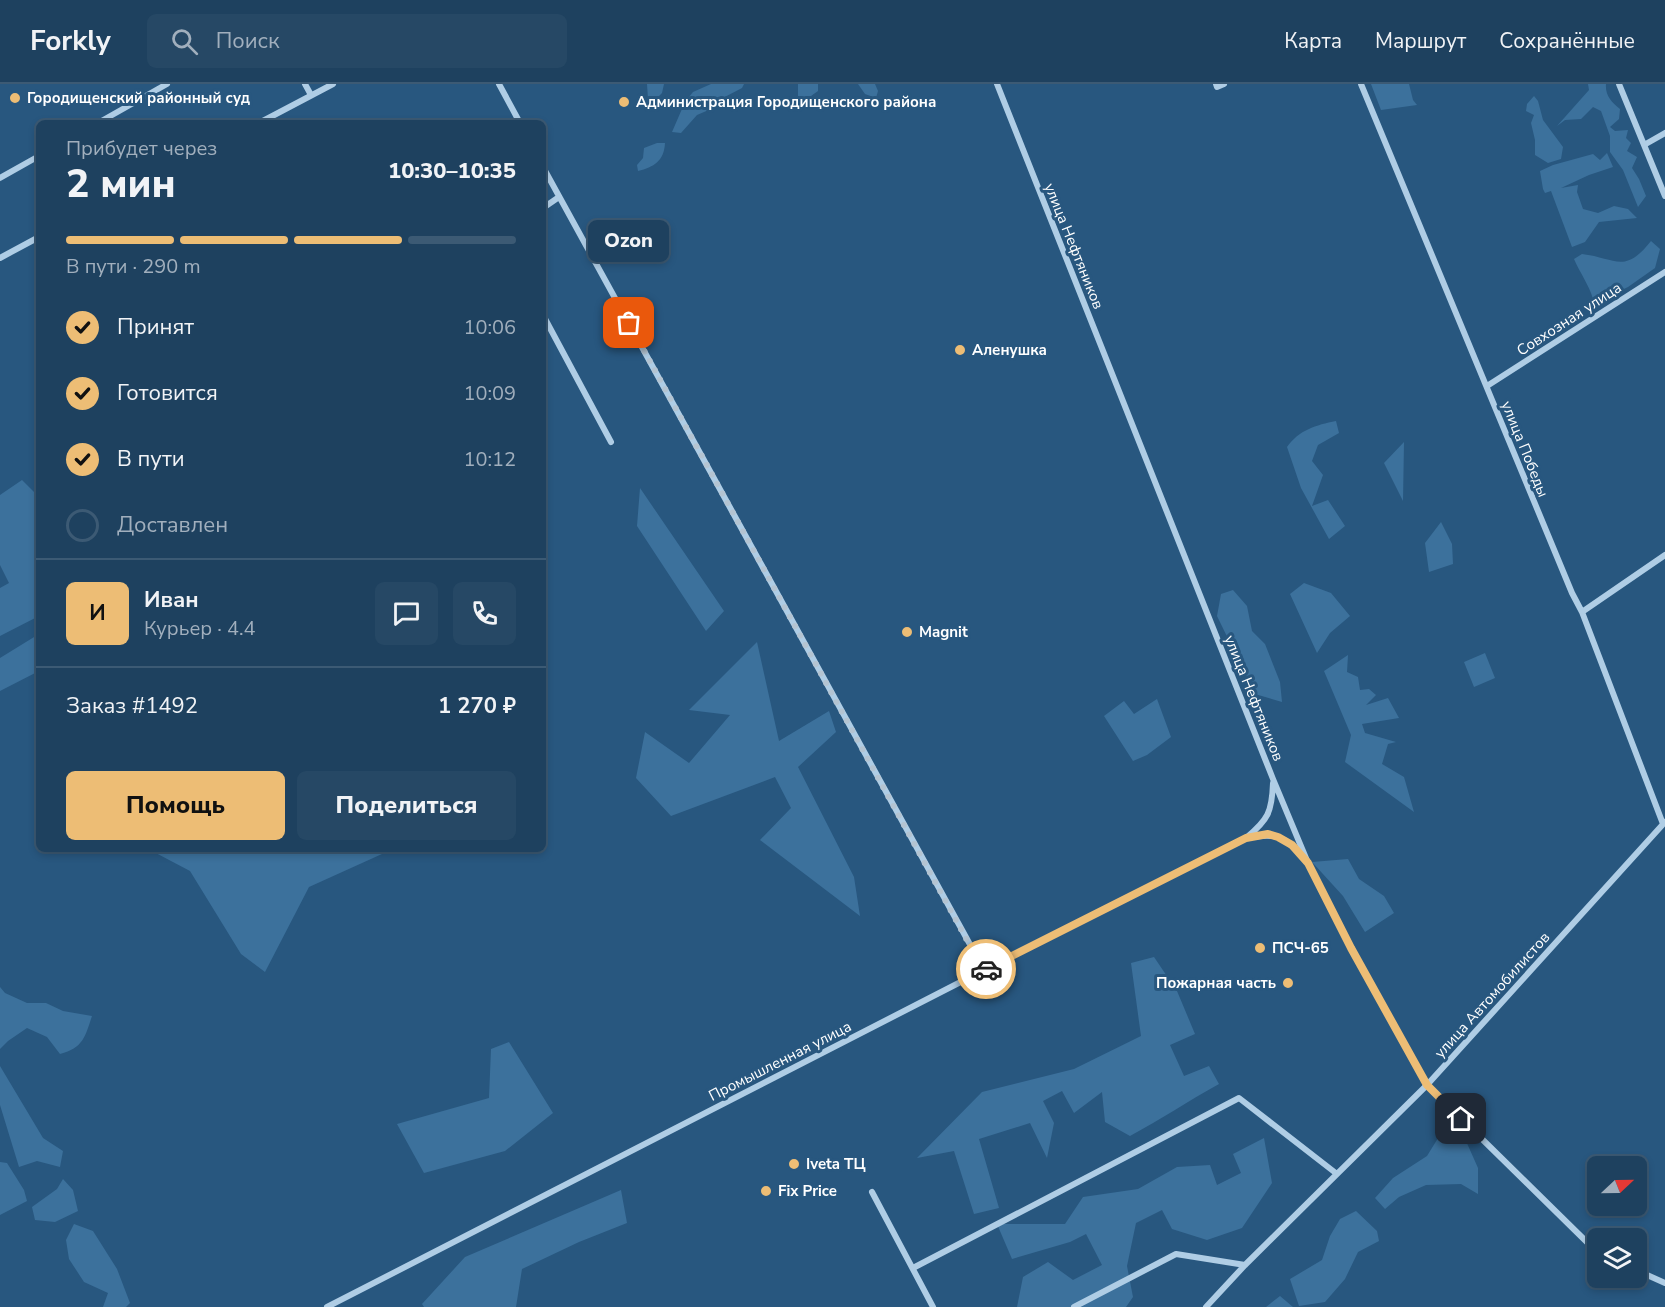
<!DOCTYPE html>
<html lang="ru">
<head>
<meta charset="utf-8">
<style>
	:root { --surface:#1e415f; --page:#264865; --text:#f1f3f6; --muted:#a1afbd; --line:#3c5a74; --accent:#edbd75 }
	body { margin:0; font-family:"Nunito Sans",sans-serif; background:var(--page); color:var(--text); height:100vh; display:flex; flex-direction:column; font-size:22px; white-space:nowrap }
	* { box-sizing:border-box; margin:0 }
	p { font-size:20px; color:var(--muted) }
	.icon { flex:none; width:33px; height:33px; fill:none; stroke:currentColor; stroke-width:2; stroke-linecap:round; stroke-linejoin:round }
	.map { position:relative; flex:1; overflow:hidden }
	.side { position:absolute; left:36px; top:36px; width:510px; height:732px; display:flex; flex-direction:column; background:var(--surface); border-radius:9px; box-shadow:0 3px 9px #0003,0 0 0 2px var(--line) }
	.side>* { flex:none }
	.needle { width:39px; rotate:68deg }
	.controls { position:absolute; left:1587px; top:1072px; display:grid; gap:12px }
	.controls a { display:grid; place-items:center; width:60px; height:60px; border-radius:9px; background:var(--surface); box-shadow:0 3px 9px #0003,0 0 0 2px var(--line); font-size:30px }
	.pin { position:absolute; display:grid; place-items:center; width:51px; height:51px; color:#fff; margin:-26px; border-radius:12px; box-shadow:0 3px 9px #0006 }
	.courier { position:absolute; display:grid; place-items:center; width:60px; height:60px; margin:-30px; border:4px solid #edbd75; border-radius:50%; background:#fff; color:#222; box-shadow:0 2px 8px #0007 }
	.bubble { position:absolute; height:42px; border-radius:9px; background:var(--surface); box-shadow:0 3px 9px #0003,0 0 0 2px var(--line); font-size:20px; font-weight:800; line-height:42px; text-align:center }
	.summary em { font-style:normal; font-weight:800 }
	.summary div { display:flex; flex-direction:column-reverse }
	.summary { display:flex; align-items:center; justify-content:space-between; height:102px; padding:0 30px }
	h1 { font-size:39px; font-weight:800; line-height:45px }
	.bar { display:grid; grid-template-columns:repeat(4,1fr); gap:9px 6px; align-content:center; height:72px; padding:0 30px }
	.bar i { height:8px; border-radius:4px; background:var(--line) }
	.bar .active { background:var(--accent) }
	.bar p { grid-column:span 4 }
	.line { display:flex; align-items:center; gap:15px; padding:0 30px; border-top:2px solid var(--line) }
	.line div { flex:1 }
	.round { display:grid; place-items:center; flex:none; width:63px; height:63px; border-radius:9px; background:var(--page) }
	ol { padding:0 30px; list-style:none }
	li { display:flex; align-items:center; gap:18px; height:66px }
	li p { margin-inline-start:auto }
	li .icon { padding:6px; border-radius:50%; background:var(--accent); color:#111; stroke-width:4 }
	li:last-child { color:var(--muted) }
	li i { width:33px; height:33px; border:3px solid var(--line); border-radius:50% }
	.primary-button { display:flex; gap:12px; margin-top:auto; padding:12px 30px }
	.primary-button a { flex:1; height:69px; border-radius:9px; background:var(--accent); color:#111; font-size:24px; font-weight:800; line-height:69px; text-align:center }
	.primary-button a+a { background:var(--page); color:var(--text) }
	header { display:flex; align-items:center; gap:36px; box-sizing:border-box; height:84px; padding:0 30px; background:var(--surface); border-bottom:2px solid var(--line) }
	header strong { font-size:28px }
	nav { display:flex; gap:33px; margin-inline-start:auto; font-size:21px }
	.search { width:420px; height:54px; background:var(--page); display:flex; align-items:center; gap:15px; box-sizing:border-box; padding:0 21px; border-radius:9px; color:var(--muted); font-size:22px }
	.map>svg:first-child { display:block }
	.green { fill:#3c719c }
	.lines { fill:none; stroke-linecap:round; stroke-linejoin:round }
	.minor { stroke:#afcde5; stroke-width:6 }
	.done { stroke:#b4c4d2; stroke-width:6; stroke-dasharray:0 10.8 }
	.route { stroke:#edbd75; stroke-width:8 }
	.poi-dot { fill:#edbd75; stroke:#28577f; stroke-width:2 }
	.labels { text-anchor:middle; stroke-width:6; stroke-linejoin:round; paint-order:stroke }
	.poi-label { font-size:15px; font-weight:bold; fill:#fff; stroke:#28577f; text-anchor:start }
	.street-label { font-size:15px; fill:#fff; stroke:#28577f }
</style>
</head>
<body>
<header>
<strong>Forkly</strong>
<div class="search"><svg class="icon" aria-label="search" viewBox="0 0 24 24"><circle cx="10" cy="10" r="6"/><path d="M15 15l6 6"/></svg>Поиск</div>
<nav><a>Карта</a><a>Маршрут</a><a>Сохранённые</a></nav>
</header>
<div class="map">
<svg width="1665" height="1223" viewBox="0 0 1665 1223">
	<rect width="100%" height="100%" fill="#28577f"/>
	<path class="green" d="M647 0H664L662 9 657 14 648 15Z
		M711 0H744L742 4 719 16 711 25 697 31 681 49 672 48 685 18 693 8Z
		M798 0H818V7L804 17 798 14Z
		M858 0H875L878 7 876 14 865 10Z
		M1371 0H1409L1413 16 1417 21 1381 26Z
		M1588 0H1606C1605 11 1611 18 1620 25L1619 35 1610 43 1615 47 1628 46 1626 54 1631 59 1627 67 1637 73 1632 84 1639 95 1646 112 1638 123 1623 86 1610 68V52L1601 27 1593 23 1581 35 1565 36 1557 42 1589 6Z
		M1534 12 1538 17 1543 36 1563 63 1561 75 1548 79 1535 71V56L1531 39 1534 31 1526 27 1527 20Z
		M657 59H665C664 77 654 83 638 87L637 81 643 74 644 64Z
		M1607 69 1613 83 1589 91 1561 104 1578 101 1577 108 1583 125 1598 129 1614 122 1628 125 1637 134 1599 138 1585 158 1572 163 1551 107 1545 109 1543 105 1540 87 1553 81 1593 70 1600 76Z
		M1651 157 1660 165 1655 184 1628 203 1609 212 1593 215C1589 201 1580 189 1574 175L1582 170C1616 174 1624 191 1651 157Z
		M1336 337 1339 349 1318 361 1312 377 1323 391 1312 422 1328 416 1345 442 1329 455 1301 404 1287 363C1299 346 1316 341 1336 337Z
		M1404 358 1403 417 1384 379Z
		M22 396 39 413V532L0 552V504L9 499 0 481V411Z
		M640 404 724 527 706 547 637 442Z
		M1441 438 1452 460 1453 480 1429 488 1425 459Z
		M1304 499 1331 509 1350 532 1330 549 1317 569 1290 510Z
		M1233 506 1247 522 1252 547 1265 560 1280 598 1282 618 1255 610 1217 532 1221 510Z
		M39 550V587L0 607V574Z
		M757 558 779 657 829 627 836 648 798 683 854 793 860 832 760 756 791 724 775 693 671 732 636 694 645 648 689 679 730 631 689 626Z
		M1485 569 1495 594 1474 603 1464 578Z
		M1348 571 1347 588 1358 593 1360 606 1369 605 1376 611 1366 621 1388 614 1399 634 1362 640 1365 649 1396 658 1388 660 1382 680 1404 693 1414 728 1345 678 1351 651 1324 587Z
		M1157 615 1171 653 1147 671 1133 677 1104 632 1124 617 1134 630Z
		M150 765H393L309 803 265 888 241 870 190 787 152 767Z
		M1348 775 1359 795 1384 812 1394 829 1365 848 1343 812 1312 778Z
		M1154 873 1177 907 1195 950 1170 961 1184 992 1209 982 1219 1000C1188 1017 1160 1036 1130 1052L1105 1038 1102 1008 1074 1029 1062 1007 1043 1017 1054 1039 1047 1074 1030 1039 979 1055 999 1124 974 1130 954 1067 917 1074 982 1008 1074 985 1141 952 1131 879Z
		M0 903 5 909 27 919H46L63 927 92 932C85 953 83 964 60 970L47 953 27 944 8 957 0 965Z
		M509 958 553 1029 505 1067 424 1089 397 1040 489 1014 491 965Z
		M0 982 43 1054 63 1067 60 1083 37 1077 19 1083 0 1021Z
		M1443 1046 1466 1057 1478 1084V1110L1461 1100 1426 1101 1399 1113 1385 1125 1375 1114 1393 1094 1427 1072Z
		M1264 1054 1272 1099 1242 1144 1207 1156 1172 1145 1162 1126 1136 1139 1127 1182 1133 1213 1126 1223H1017L1023 1193 1048 1178 1073 1196 1102 1181 1086 1150 1070 1158 1012 1175 997 1140H1065L1083 1113 1138 1105 1177 1083 1210 1081 1217 1101 1241 1089 1233 1070Z
		M0 1078 7 1079 24 1106 27 1117 0 1131Z
		M63 1095 73 1106 78 1127 55 1138 35 1136 32 1123 57 1105Z
		M621 1106 627 1139 579 1158 522 1185 516 1223H424L422 1220 465 1173Z
		M1356 1127 1377 1147 1379 1157 1358 1168 1345 1195 1325 1218 1299 1222 1290 1195 1322 1176 1330 1152 1340 1135Z
		M74 1140 93 1147 117 1185 130 1219 126 1223H103L108 1209 84 1198 69 1175 66 1156Z
		M1280 1212 1293 1223H1266Z"/>
	<g class="lines">
		<path class="minor" d="M305 0 311 11
			M499 0 520 39
			M997 0 1273 695 1308 779 1351 864 1427 1001 1598 1169
			M1216 0 1217 3 1224 0
			M1361 0 1572 509 1582 528 1663 740
			M1619 0 1665 112
			M98 39 167 0
			M259 39 333 0
			M1644 61 1665 49
			M543 83 984 886
			M0 94 39 72
			M543 124 559 113
			M0 174 39 153
			M543 231 611 358
			M1487 302 1665 188
			M1582 528 1665 471
			M1246 754C1277 748 1284 752 1305 775
			M872 1108 933 1223
			M913 1184 1239 1014 1337 1090
			M1636 1186 1665 1199
			M327 1223 984 886 1246 754C1268 736 1272 728 1273 699
			M1074 1223 1176 1170 1245 1181
			M1206 1223 1245 1181 1427 1001 1665 738"/>
	</g>
	<g class="lines">
		<path class="done" d="M629 239 974 869 984 886 986 885"/>
		<path class="route" d="M986 885 1246 754 1268 750 1278 753 1292 761 1308 779 1351 864 1427 1001 1461 1035"/>
	</g>
	<g class="poi-dot">
		<circle cx="15" cy="14" r="6"/>
		<circle cx="624" cy="18" r="6"/>
		<circle cx="960" cy="266" r="6"/>
		<circle cx="907" cy="548" r="6"/>
		<circle cx="1260" cy="864" r="6"/>
		<circle cx="1288" cy="899" r="6"/>
		<circle cx="794" cy="1080" r="6"/>
		<circle cx="766" cy="1107" r="6"/>
	</g>
	<g class="labels">
		<g class="poi-label">
			<text x="27" y="19">Городищенский районный суд</text>
			<text x="636" y="23">Администрация Городищенского района</text>
			<text x="972" y="271">Аленушка</text>
			<text x="919" y="553">Magnit</text>
			<text x="1272" y="869">ПСЧ-65</text>
			<text x="1276" y="904" text-anchor="end">Пожарная часть</text>
			<text x="806" y="1085">Iveta ТЦ</text>
			<text x="778" y="1112">Fix Price</text>
		</g>
		<g class="street-label">
			<text transform="translate(1074 162) rotate(68)" y="5">улица Нефтяников</text>
			<text transform="translate(1569 235) rotate(-33)" y="5">Совхозная улица</text>
			<text transform="translate(1525 365) rotate(68)" y="5">улица Победы</text>
			<text transform="translate(1254 614) rotate(68)" y="5">улица Нефтяников</text>
			<text transform="translate(1492 911) rotate(-48)" y="5">улица Автомобилистов</text>
			<text transform="translate(780 977) rotate(-27)" y="5">Промышленная улица</text>
		</g>
	</g>
</svg>
<div class="controls">
<a><svg class="needle" viewBox="-14 -14 28 28"><path d="M0-13l5 13h-10z" fill="#e53935"/><path d="M0 13l5-13h-10z" fill="#a1afbd"/></svg></a>
<a><svg class="icon" aria-label="layers" viewBox="0 0 24 24"><path d="M12 4l9 5-9 5-9-5zM3 14l9 5 9-5"/></svg></a>
</div>
<div class="pin" style="left:629px;top:239px;background:#ea580c"><svg class="icon" aria-label="bag" viewBox="0 0 24 24"><path d="M5 8h14l-1 12H6zM9 8a3 3 0 0 1 6 0"/></svg></div>
<div class="pin" style="left:1461px;top:1035px;background:#1f2937"><svg class="icon" aria-label="home" viewBox="0 0 24 24"><path d="M3 11l9-7 9 7M6 9v11h12V9"/></svg></div>
<div class="courier" style="left:986px;top:885px"><svg class="icon" aria-label="car" viewBox="0 0 24 24"><path d="M5 17H2v-5l4-1 3-4h7l3 4 3 1v5h-3M9 17h6M6 11h13"/><circle cx="7" cy="17" r="2"/><circle cx="17" cy="17" r="2"/></svg></div>
<div class="bubble" style="left:588px;top:136px;width:81px">Ozon</div>
<section class="side">
<div class="summary"><div><h1>2 мин</h1><p>Прибудет через</p></div><em>10:30–10:35</em></div>
<div class="bar"><i class="active"></i><i class="active"></i><i class="active"></i><i></i><p>В пути · 290 m</p></div>
<ol>
<li><svg class="icon" aria-label="check" viewBox="0 0 24 24"><path d="M5 12l5 5 9-10"/></svg>Принят<p>10:06</p></li>
<li><svg class="icon" aria-label="check" viewBox="0 0 24 24"><path d="M5 12l5 5 9-10"/></svg>Готовится<p>10:09</p></li>
<li><svg class="icon" aria-label="check" viewBox="0 0 24 24"><path d="M5 12l5 5 9-10"/></svg>В пути<p>10:12</p></li>
<li><i></i>Доставлен</li>
</ol>
<div class="line" style="height:108px"><b class="round" style="background:var(--accent);color:#111">И</b><div><b>Иван</b><p>Курьер · 4.4</p></div><a class="round"><svg class="icon" aria-label="chat" viewBox="0 0 24 24"><path d="M4 5h16v11H9l-5 4z"/></svg></a><a class="round"><svg class="icon" aria-label="phone" viewBox="0 0 24 24"><path d="M5 4h4l2 5-3 2q2 4 5 5l2-3 5 2v4C11 20 4 13 5 4z"/></svg></a></div>
<div class="line" style="height:78px"><div>Заказ #1492</div><b>1 270 ₽</b></div>
<div class="primary-button"><a>Помощь</a><a>Поделиться</a></div>
</section>
</div>
</body>
</html>
